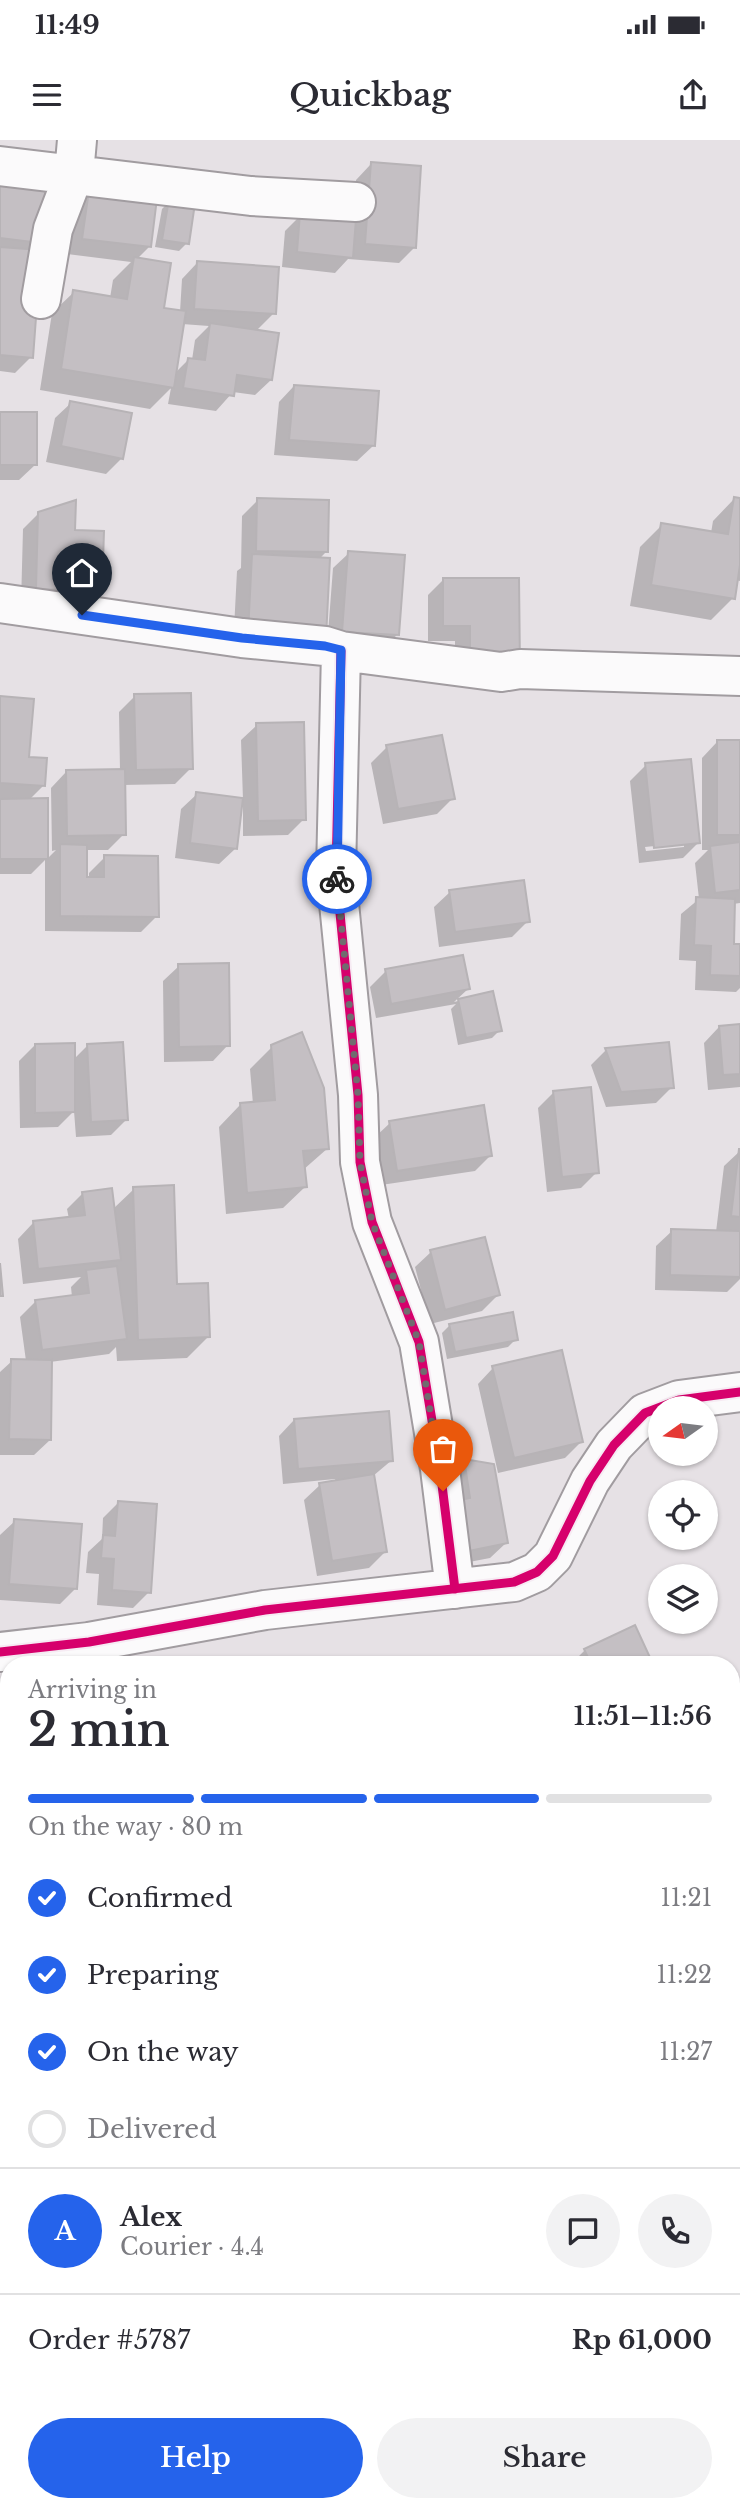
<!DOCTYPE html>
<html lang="en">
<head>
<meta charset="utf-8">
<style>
	:root { --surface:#fff; --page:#f2f2f3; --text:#2b2b33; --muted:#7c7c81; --line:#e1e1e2; --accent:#2563eb }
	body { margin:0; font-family:"Libre Baskerville",serif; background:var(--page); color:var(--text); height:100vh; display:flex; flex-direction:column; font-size:26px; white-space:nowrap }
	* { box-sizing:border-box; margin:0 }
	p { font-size:23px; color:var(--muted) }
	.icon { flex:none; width:38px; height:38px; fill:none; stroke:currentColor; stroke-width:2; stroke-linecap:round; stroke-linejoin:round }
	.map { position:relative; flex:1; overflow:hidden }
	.side { position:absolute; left:0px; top:1516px; width:740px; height:856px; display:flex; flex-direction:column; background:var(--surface); border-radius:28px 28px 0 0; box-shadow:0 2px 5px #0004 }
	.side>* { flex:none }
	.needle { width:46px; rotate:256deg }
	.buttons { position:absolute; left:648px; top:1256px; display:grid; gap:14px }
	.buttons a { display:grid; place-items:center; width:70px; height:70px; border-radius:50%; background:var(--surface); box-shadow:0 2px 5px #0004; font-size:35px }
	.pin { position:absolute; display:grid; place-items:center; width:60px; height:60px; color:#fff; margin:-72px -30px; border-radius:50% 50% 50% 0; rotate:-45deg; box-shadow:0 0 7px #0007 }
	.pin .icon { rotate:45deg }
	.courier { position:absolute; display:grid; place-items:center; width:70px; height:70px; margin:-35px; border:5px solid #2563eb; border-radius:50%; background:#fff; color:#222; box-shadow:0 2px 9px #0007 }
	.overview em { font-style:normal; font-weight:600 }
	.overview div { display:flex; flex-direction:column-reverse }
	.overview { display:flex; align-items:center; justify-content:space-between; height:119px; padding:0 28px }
	h1 { font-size:46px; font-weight:600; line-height:52px }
	.bar { display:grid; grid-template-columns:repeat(4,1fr); gap:10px 7px; align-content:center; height:84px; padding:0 28px }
	.bar i { height:9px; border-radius:5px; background:var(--line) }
	.bar .selected { background:var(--accent) }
	.bar p { grid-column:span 4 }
	.line { display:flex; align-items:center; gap:18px; padding:0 28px; border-top:2px solid var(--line) }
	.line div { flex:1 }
	.round { display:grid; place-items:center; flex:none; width:74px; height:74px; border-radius:37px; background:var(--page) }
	ol { padding:0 28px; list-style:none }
	li { display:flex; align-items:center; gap:21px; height:77px }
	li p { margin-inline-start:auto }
	li .icon { padding:7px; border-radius:50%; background:var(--accent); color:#fff; stroke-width:4 }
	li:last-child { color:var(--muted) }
	li i { width:38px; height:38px; border:4px solid var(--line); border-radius:50% }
	.cta { display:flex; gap:14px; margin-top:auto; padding:14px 28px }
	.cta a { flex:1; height:80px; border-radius:42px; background:var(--accent); color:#fff; font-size:28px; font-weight:600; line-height:80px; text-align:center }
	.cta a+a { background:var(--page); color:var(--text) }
	.status { display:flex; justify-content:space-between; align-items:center; height:49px; padding:0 35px; background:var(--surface); direction:ltr }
	.status svg { height:19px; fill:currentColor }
	header { display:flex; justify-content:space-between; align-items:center; height:91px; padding:0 28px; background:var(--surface); font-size:32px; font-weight:600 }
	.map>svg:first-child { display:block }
	.shadow { fill:#0003; fill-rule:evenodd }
	.building { fill:#c4bfc3; stroke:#b7b3b6; stroke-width:2 }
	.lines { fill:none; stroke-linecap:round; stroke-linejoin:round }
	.minor-casing { stroke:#a19ca0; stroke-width:42 }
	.minor { stroke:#fbfafb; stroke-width:38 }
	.cycleway-casing { stroke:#f6ebf3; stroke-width:13 }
	.cycleway { stroke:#d6006c; stroke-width:9 }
	.done { stroke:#706c6f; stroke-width:7; stroke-dasharray:0 12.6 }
	.route { stroke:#2563eb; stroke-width:9 }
</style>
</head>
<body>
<div class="status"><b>11:49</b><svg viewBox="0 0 49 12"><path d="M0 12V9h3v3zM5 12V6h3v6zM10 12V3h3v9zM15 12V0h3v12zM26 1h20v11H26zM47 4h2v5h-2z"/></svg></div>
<header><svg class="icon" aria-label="menu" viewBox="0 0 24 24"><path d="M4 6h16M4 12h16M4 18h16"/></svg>Quickbag<svg class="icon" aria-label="share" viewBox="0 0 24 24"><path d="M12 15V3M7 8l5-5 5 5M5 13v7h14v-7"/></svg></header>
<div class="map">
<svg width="740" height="2370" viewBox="0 0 740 2370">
	<rect width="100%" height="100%" fill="#e6e1e5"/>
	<path class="shadow" d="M371 24 414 108 399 123 348 119 335 133 282 127 285 91 301 75 353 80 356 40Z
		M0 43 44 48 31 217 15 233 0 231Z
		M89 51 149 107 137 119 162 169 180 172 182 139 197 123 274 173 256 191 271 240 255 255 233 252 216 271 168 264 171 248 150 269 40 250 52 173 74 152 110 158 113 140 131 122 67 114 74 67ZM182 184 209 186 195 200 192 220H188L174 234Z
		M170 61 187 103 179 111 155 107 162 69Z
		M294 246 373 306 357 321 274 315 279 262Z
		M71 263 122 318 106 334 46 322 55 278Z
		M0 273 35 325 19 340H0Z
		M734 359 740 360V441L736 440 733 458 711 480 630 466 640 407 662 385 711 393 713 381Z
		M258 360 326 412 233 508 237 431 241 428 242 376Z
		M39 373 73 391 100 451 84 466 21 464 23 389Z
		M349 413 397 495 381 510 327 507 333 428Z
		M444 439 517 440 455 545V501H428V455Z
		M135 556 191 628 175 644 123 645 124 694 108 710H85V738H89V733L105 717 157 776 141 792 45 791V720L31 734H0V558L27 619 44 645 29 660H47L46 720 56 710 52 711 51 648 66 632 120 631 119 572Z
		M257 585 304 679 288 695 243 696V666H241L235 709 219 724 175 718 181 669 197 654 243 660 241 600Z
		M717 602H740V763L733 764 732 806H740V848L736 852 695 850 696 821 679 820 681 774 699 759 695 723 708 710H702V618Z
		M387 607 453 658 437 674 383 684 371 623Z
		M646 625 699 702 683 718 639 723 630 641ZM684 703V707L646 711 645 707Z
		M450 752 528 781 512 797 439 807 434 767Z
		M179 826 228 905 213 921 164 922 163 841Z
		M386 831 468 849 454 862 492 853 500 890 492 898 458 905 451 869 456 864 376 878 370 847Z
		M740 886V947L708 950 704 903 719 887Z
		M35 905 73 920 87 906 127 979 111 995 76 997 74 971 58 987 20 988 19 921Z
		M272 907 328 1008 303 1030 305 1047 283 1068 226 1074 219 987 240 965 253 964 250 929Z
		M606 910 672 947 656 963 606 967 591 925Z
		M554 952 597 1032 581 1048 547 1052 538 968Z
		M390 983 491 1015 475 1031 381 1045 374 998Z
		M740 1011V1139L727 1152 655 1150 656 1106 672 1091 716 1092 724 1026Z
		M134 1049 176 1146 208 1197 187 1218 117 1221 116 1207 109 1214 50 1222V1300L34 1315H0V1232L12 1221H26L20 1177 36 1161 72 1157 71 1147 81 1137 23 1144 18 1099 33 1083 69 1079 67 1069 83 1053 113 1069Z
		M431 1112 498 1155 482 1171 430 1184 415 1127Z
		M450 1185 516 1199 508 1207 447 1219 442 1193Z
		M493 1228 581 1302 565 1318 498 1333 478 1244Z
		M294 1280 392 1320 373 1336 385 1412 369 1428 317 1436 304 1360 320 1345 336 1342 335 1339 283 1344 279 1296Z
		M464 1321 492 1325 506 1403 490 1418 443 1427 449 1337Z
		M119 1362 149 1452 133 1468 97 1465 99 1434 86 1433 88 1412 102 1399 103 1378Z
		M15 1381 75 1449 60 1464 0 1460V1395Z
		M634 1487 651 1524H571L585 1510Z"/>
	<path class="building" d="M371 22 421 26 416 108 365 104Z
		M0 41 46 46 40 103 0 98Z
		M89 50 157 58 151 107 82 99Z
		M169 59 195 63 189 104 162 100Z
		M300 73 356 79 353 118 297 112Z
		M0 107 41 110 33 218 0 215Z
		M134 117 171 123 164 168 186 171 174 248 61 229 73 150 127 159Z
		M197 121 279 127 276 174 194 169Z
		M210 183 279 193 272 240 237 235 234 256 183 248 188 218 205 220Z
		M294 245 379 251 375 306 289 300Z
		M70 261 132 273 123 319 61 306Z
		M0 272H37V325H0Z
		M734 357 740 358V425L735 459 651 445 661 383 728 394Z
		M257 358 329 360 328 412 256 411Z
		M76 360 75 390 104 391 102 451 36 449 38 372Z
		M348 411 405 415 399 495 342 492Z
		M252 414 330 418 326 498 248 493Z
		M443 438H519L520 529 470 530V486H443Z
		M191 553 193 629 136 630 134 554Z
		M0 556 34 559 29 617 47 618 45 646 0 643Z
		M304 582 306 680 258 681 256 583Z
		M442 595 455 659 398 669 386 605Z
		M717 600H740V695H717Z
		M691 619 700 703 654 708 645 623Z
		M125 629 126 695 67 696 66 630Z
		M196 652 243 658 237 709 190 703Z
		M48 658V719H0V659Z
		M740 702V750L715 753 710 706Z
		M60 704 87 705V737H104V715L158 716 159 777 60 776Z
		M524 740 530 782 455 792 449 750Z
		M696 757 735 759 734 804H740V836L710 835 711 806 694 805Z
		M463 815 470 849 391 864 385 829Z
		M229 823 230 906 179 907 178 824Z
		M493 851 502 891 466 898 458 859Z
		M740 884V934L723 935 719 886Z
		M302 892 324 948 329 1009 303 1011 307 1047 247 1053 240 963 275 960 271 905Z
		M123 902 128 980 91 982 87 904Z
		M669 902 674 948 621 952 605 908Z
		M75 903V972L35 973V904Z
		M591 947 599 1033 562 1037 553 951Z
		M484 965 492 1016 397 1031 389 981Z
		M739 1009H740V1077L731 1076Z
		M174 1045 177 1144 208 1143 210 1197 138 1200 133 1047Z
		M112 1048 121 1120 38 1129 33 1081 85 1075 82 1052Z
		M671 1089 740 1091V1137L670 1135Z
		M485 1097 500 1155 445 1170 430 1110Z
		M0 1123 3 1156H0Z
		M117 1126 127 1199 42 1210 35 1160 89 1153 86 1130Z
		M513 1172 518 1200 455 1212 449 1184Z
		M562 1210 583 1302 514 1318 492 1226Z
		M11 1219 52 1220 51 1300 9 1299Z
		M389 1271 393 1321 298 1329 294 1279Z
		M464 1319 494 1324 508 1403 459 1413 450 1362 470 1358Z
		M374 1334 387 1412 332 1421 319 1343Z
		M118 1361 157 1364 151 1453 112 1450 114 1419 101 1418 103 1395 115 1396Z
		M14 1379 82 1384 77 1449 9 1444Z
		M635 1485 653 1524H591L584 1509Z"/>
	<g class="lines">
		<defs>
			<path id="minor" d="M0 26 251 56 356 62
				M41 159 53 89 74 34 77 0
				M0 463 242 498 325 506 341 511 501 532 520 529 740 536
				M341 511 336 733 358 955 360 1022 372 1082 419 1202 440 1329 455 1449
				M0 1512 89 1502 265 1470 514 1442 537 1432 553 1416 590 1341 614 1305 645 1273 679 1260 740 1252"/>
		</defs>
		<use href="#minor" class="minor-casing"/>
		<use href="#minor" class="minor"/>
		<defs>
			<path id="cycleway" d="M341 511 336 733 358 955 360 1022 372 1082 419 1202 440 1329 455 1449
				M0 1512 89 1502 265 1470 514 1442 537 1432 553 1416 590 1341 614 1305 645 1273 679 1260 740 1252"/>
		</defs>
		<use href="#cycleway" class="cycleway-casing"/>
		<use href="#cycleway" class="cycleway"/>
	</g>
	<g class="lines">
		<path class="done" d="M337 739 358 955 360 1022 372 1082 419 1202 443 1351"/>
		<path class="route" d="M82 475 242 498 325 506 341 510 337 739"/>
	</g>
</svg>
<div class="buttons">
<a><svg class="needle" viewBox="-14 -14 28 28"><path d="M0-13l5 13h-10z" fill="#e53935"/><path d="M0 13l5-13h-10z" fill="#7c7c81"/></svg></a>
<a><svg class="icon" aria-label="locate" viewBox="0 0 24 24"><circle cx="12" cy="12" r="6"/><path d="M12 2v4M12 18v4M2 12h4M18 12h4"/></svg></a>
<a><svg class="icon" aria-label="layers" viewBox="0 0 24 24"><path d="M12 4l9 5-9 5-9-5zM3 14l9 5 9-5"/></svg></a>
</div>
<div class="pin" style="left:443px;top:1351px;background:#ea580c"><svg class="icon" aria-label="bag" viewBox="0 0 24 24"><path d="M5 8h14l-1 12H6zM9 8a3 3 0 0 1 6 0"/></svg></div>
<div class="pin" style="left:82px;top:475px;background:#1f2937"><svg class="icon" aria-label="home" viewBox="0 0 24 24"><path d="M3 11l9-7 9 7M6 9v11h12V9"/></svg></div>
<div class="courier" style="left:337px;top:739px"><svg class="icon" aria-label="bike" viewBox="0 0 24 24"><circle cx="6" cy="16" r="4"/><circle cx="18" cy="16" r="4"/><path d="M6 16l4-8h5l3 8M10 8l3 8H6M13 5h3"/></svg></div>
<section class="side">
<div class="overview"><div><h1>2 min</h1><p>Arriving in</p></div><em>11:51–11:56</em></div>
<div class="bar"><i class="selected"></i><i class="selected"></i><i class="selected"></i><i></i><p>On the way · 80 m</p></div>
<ol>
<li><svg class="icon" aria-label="check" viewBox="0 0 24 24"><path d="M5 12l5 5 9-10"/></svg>Confirmed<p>11:21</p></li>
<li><svg class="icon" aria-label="check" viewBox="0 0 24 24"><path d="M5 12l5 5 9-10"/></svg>Preparing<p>11:22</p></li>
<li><svg class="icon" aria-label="check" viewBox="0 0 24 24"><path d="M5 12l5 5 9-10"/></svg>On the way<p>11:27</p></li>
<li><i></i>Delivered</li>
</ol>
<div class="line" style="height:126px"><b class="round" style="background:var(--accent);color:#fff">A</b><div><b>Alex</b><p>Courier · 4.4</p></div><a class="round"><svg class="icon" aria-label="chat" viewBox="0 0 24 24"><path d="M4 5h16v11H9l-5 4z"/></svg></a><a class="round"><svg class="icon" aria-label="phone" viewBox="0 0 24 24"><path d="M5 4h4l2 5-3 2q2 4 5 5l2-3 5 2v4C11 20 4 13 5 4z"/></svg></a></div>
<div class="line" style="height:91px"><div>Order #5787</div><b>Rp 61,000</b></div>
<div class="cta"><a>Help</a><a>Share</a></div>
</section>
</div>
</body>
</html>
